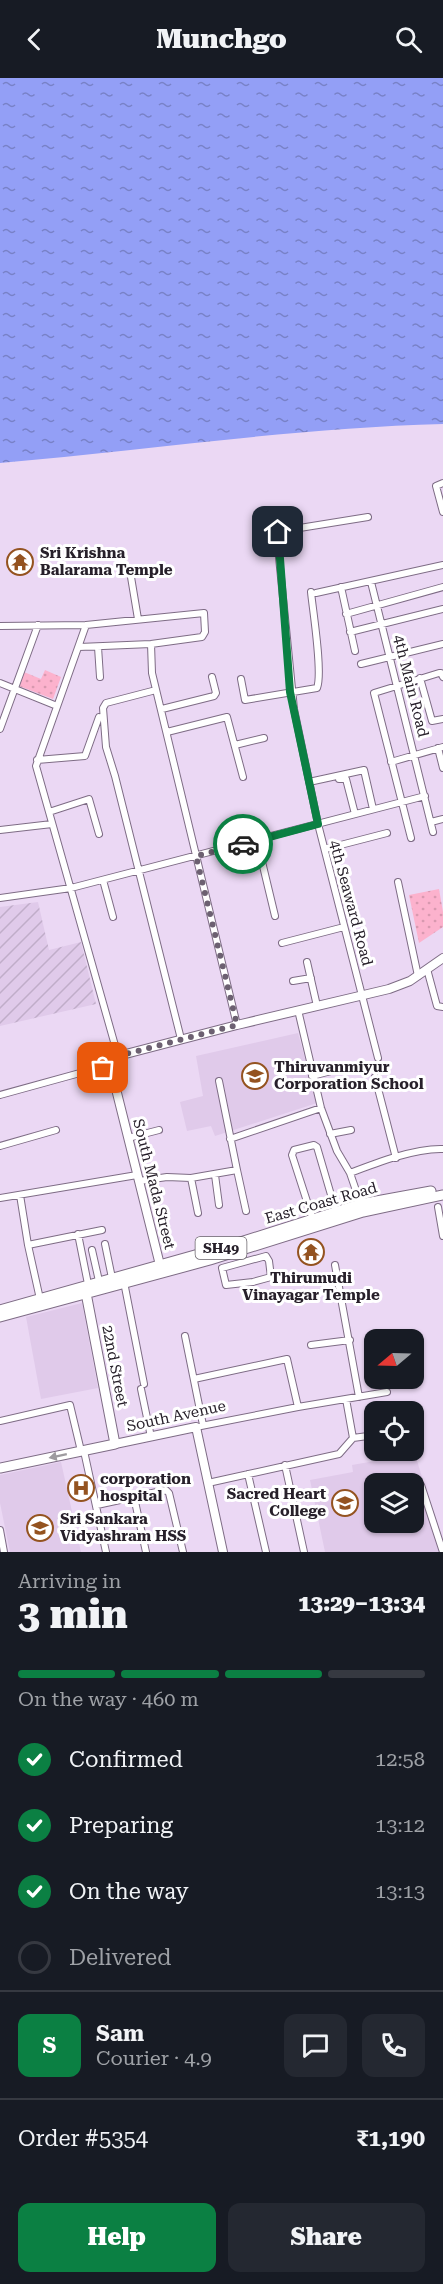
<!DOCTYPE html>
<html lang="en">
<head>
<meta charset="utf-8">
<style>
	:root { --surface:#171b24; --page:#242831; --text:#f1f3f6; --muted:#9ea1a6; --line:#363941; --accent:#0b8043 }
	body { margin:0; font-family:"Roboto Serif",serif; background:var(--page); color:var(--text); height:100vh; display:flex; flex-direction:column; font-size:22px; white-space:nowrap }
	* { box-sizing:border-box; margin:0 }
	p { font-size:20px; color:var(--muted) }
	.icon { flex:none; width:33px; height:33px; fill:none; stroke:currentColor; stroke-width:2; stroke-linecap:round; stroke-linejoin:round }
	.map { position:relative; height:1474px; overflow:hidden }
	.side { display:flex; flex-direction:column; background:var(--surface); flex:1 }
	.side>* { flex:none }
	.needle { width:39px; rotate:251deg }
	.fabs { position:absolute; left:364px; top:1251px; display:grid; gap:12px }
	.fabs a { display:grid; place-items:center; width:60px; height:60px; border-radius:12px; background:var(--surface); box-shadow:0 2px 4px #0004; font-size:30px }
	.pin { position:absolute; display:grid; place-items:center; width:51px; height:51px; color:#fff; margin:-26px; border-radius:12px; box-shadow:0 3px 9px #0006 }
	.courier { position:absolute; display:grid; place-items:center; width:60px; height:60px; margin:-30px; border:4px solid #0b8043; border-radius:50%; background:#fff; color:#222; box-shadow:0 2px 8px #0007 }
	.headline em { font-style:normal; font-weight:800 }
	.headline div { display:flex; flex-direction:column-reverse }
	.headline { display:flex; align-items:center; justify-content:space-between; height:102px; padding:0 18px }
	h1 { font-size:39px; font-weight:800; line-height:45px }
	.bar { display:grid; grid-template-columns:repeat(4,1fr); gap:9px 6px; align-content:center; height:72px; padding:0 18px }
	.bar i { height:8px; border-radius:4px; background:var(--line) }
	.bar .on { background:var(--accent) }
	.bar p { grid-column:span 4 }
	.line { display:flex; align-items:center; gap:15px; padding:0 18px; border-top:2px solid var(--line) }
	.line div { flex:1 }
	.round { display:grid; place-items:center; flex:none; width:63px; height:63px; border-radius:12px; background:var(--page) }
	ol { padding:0 18px; list-style:none }
	li { display:flex; align-items:center; gap:18px; height:66px }
	li p { margin-inline-start:auto }
	li .icon { padding:6px; border-radius:50%; background:var(--accent); color:#fff; stroke-width:4 }
	li:last-child { color:var(--muted) }
	li i { width:33px; height:33px; border:3px solid var(--line); border-radius:50% }
	.cta { display:flex; gap:12px; margin-top:auto; padding:12px 18px }
	.cta a { flex:1; height:69px; border-radius:12px; background:var(--accent); color:#fff; font-size:24px; font-weight:800; line-height:69px; text-align:center }
	.cta a+a { background:var(--page); color:var(--text) }
	header { display:flex; justify-content:space-between; align-items:center; height:78px; padding:0 18px; background:var(--surface); font-size:27px; font-weight:800 }
	.map>svg:first-child { display:block }
	.built { fill:#e0caea; fill-rule:evenodd }
	.industrial { fill:url(#industrial-furrows) }
	.park { fill:url(#park-dots) }
	.water { fill:url(#water-ripples) }
	.lines { fill:none; stroke-linecap:round; stroke-linejoin:round }
	.street-casing { stroke:#7e6c85; stroke-width:8 }
	.secondary-casing { stroke:#7e6c85; stroke-width:10 }
	.primary-casing { stroke:#7e6c85; stroke-width:11 }
	.street { stroke:#fff; stroke-width:6 }
	.secondary { stroke:#fff; stroke-width:8 }
	.primary { stroke:#fff; stroke-width:9 }
	.oneway { fill:#9e9b9f }
	.done { stroke:#6c6071; stroke-width:6; stroke-dasharray:0 10.8 }
	.route { stroke:#0b8043; stroke-width:8 }
	.labels { text-anchor:middle; stroke-width:6; stroke-linejoin:round; paint-order:stroke }
	.shield { fill:#fff; stroke:#68636a; stroke-width:1.5 }
	.shield-label { font-size:14px; font-weight:bold; fill:#27202a }
	.poi-label { font-size:15px; font-weight:bold; fill:#27202a; stroke:#fff; text-anchor:start }
	.street-label { font-size:15px; fill:#27202a; stroke:#fff }
</style>
</head>
<body>
<header><svg class="icon" aria-label="back" viewBox="0 0 24 24"><path d="M15 5l-7 7 7 7"/></svg>Munchgo<svg class="icon" aria-label="search" viewBox="0 0 24 24"><circle cx="10" cy="10" r="6"/><path d="M15 15l6 6"/></svg></header>
<div class="map">
<svg width="443" height="1474" viewBox="0 0 443 1474">
	<defs>
		<pattern id="industrial-furrows" width="10" height="10" patternUnits="userSpaceOnUse" patternTransform="scale(1.5)"><rect width="10" height="10" fill="#e0caea"/><path d="M-1 1l2-2M0 10L10 0M9 11l2-2" fill="none" stroke="#c0adc9"/></pattern>
		<pattern id="park-dots" width="8" height="8" patternUnits="userSpaceOnUse" patternTransform="scale(1.5)"><rect width="8" height="8" fill="#fcb2cd"/><path d="M2 2h.1M6 6h.1" fill="none" stroke="#d899b0" stroke-width="1.8" stroke-linecap="round"/></pattern>
		<pattern id="water-ripples" width="26" height="14" patternUnits="userSpaceOnUse" patternTransform="scale(1.5)"><rect width="26" height="14" fill="#939ff6"/><path d="M2 4q2-2 4 0t4 0M15 11q2-2 4 0t4 0" fill="none" stroke="#7881c7"/></pattern>
	</defs>
	<rect width="100%" height="100%" fill="#ebd8f4"/>
	<path class="built" d="M298 955 317 1025 215 1058 211 1048 187 1053 180 1024 203 1018 196 978Z
		M82 1225 98 1310 41 1321 26 1239Z
		M415 1376 443 1468V1474H325L310 1402 353 1394 352 1387ZM375 1406H414V1444H375Z
		M61 1384 81 1474H10L0 1425V1397Z"/>
	<path class="industrial" d="M38 824 49 872 81 864 96 926 0 948V829Z"/>
	<path class="park" d="M45 592 61 599 53 621 19 608 24 594 41 601Z
		M439 811 443 834V849L419 865 409 817Z"/>
	<path class="water" d="M0 0H443V346C295 350 148 372 0 385Z"/>
	<g class="lines">
		<defs>
			<path id="street" d="M443 405 436 408 443 434
				M368 439 281 453 277 459 294 631 318 746 378 980
				M130 493 138 541
				M371 504 433 754
				M341 509 355 573
				M316 515 443 487
				M346 536 443 509
				M86 547 36 688 118 978
				M0 548 86 547 204 535 205 554 202 559 151 566 79 569
				M350 554 443 531
				M151 566 152 595 237 947
				M98 569 100 599
				M361 586 443 566
				M420 600 432 643 443 641
				M241 601 245 622 317 610C323 595 313 534 311 514
				M0 605 57 628
				M156 612 106 625 103 630 106 669 115 698 181 961
				M162 631 214 618 216 615 212 599
				M0 651 38 547
				M167 654 227 639 243 699
				M235 667 264 660
				M438 670 443 690
				M37 682 85 678 99 639
				M391 684 443 669
				M339 701H346L355 736
				M309 704 364 692 373 731
				M49 734 89 721 99 756
				M431 744 443 741
				M0 752 52 746
				M411 760 374 615 439 595H441L443 599
				M257 763 275 838
				M325 771 387 755
				M103 802 113 839
				M398 804 418 898
				M0 820 71 810 425 718
				M282 865 344 849
				M307 884 317 928
				M427 891 437 928 443 929
				M293 903 311 900
				M298 932 321 1030 337 1073 350 1095 361 1127
				M312 998 343 990
				M375 999 396 1080
				M0 1017 98 990 109 991
				M330 1056 351 1052
				M128 1060 159 1052
				M230 1061 321 1030
				M0 1068 56 1052
				M237 1092 246 1133
				M350 1095C376 1085 415 1070 443 1071
				M215 1097 219 1127
				M191 1100 198 1135
				M139 1103 167 1099 191 1100 237 1092 219 1003
				M20 1117 28 1167 40 1221
				M0 1120 137 1097
				M438 1129 443 1158
				M313 1142 292 1077 294 1072 314 1067 317 1069 336 1134
				M78 1156 88 1206
				M105 1166 112 1200
				M28 1167 102 1152
				M92 1172 99 1203
				M266 1178 269 1183 271 1199 253 1204 226 1207 222 1190Z
				M335 1187 359 1319
				M317 1200 337 1199
				M124 1204 144 1306
				M185 1258 203 1347
				M311 1267 350 1262
				M194 1301 287 1281 298 1329
				M141 1311 151 1359
				M0 1343 70 1327 81 1373
				M196 1349 298 1329 387 1314
				M353 1360 375 1357
				M84 1373 106 1474
				M285 1387 304 1474
				M248 1396 266 1474
				M208 1405 339 1376 353 1360 346 1321
				M421 1407 443 1474
				M134 1419 146 1474
				M97 1427 166 1412 169 1415 183 1474
				M0 1452 4 1474"/>
			<path id="secondary" d="M161 1191 112 995 109 991 118 978 237 947 389 911 410 903 443 880
				M115 1366 196 1349 223 1474"/>
			<path id="primary" d="M0 1232 234 1166 360 1126 431 1113
				M0 1239 210 1182 363 1134 443 1117
				M0 1390 115 1366 86 1215"/>
		</defs>
		<use href="#street" class="street-casing"/>
		<use href="#secondary" class="secondary-casing"/>
		<use href="#primary" class="primary-casing"/>
		<use href="#street" class="street"/>
		<use href="#secondary" class="secondary"/>
		<use href="#primary" class="primary"/>
	</g>
	<defs><path id="oneway-solid" d="M-6-.8H1V-3.2L6.5 0L1 3.2V.8H-6Z" transform="scale(1.5)"/></defs>
	<use class="oneway" href="#oneway-solid" transform="translate(58 1378) rotate(168)"/>
	<g class="lines">
		<path class="done" d="M103 990 109 991 118 978 237 947 196 778 243 766"/>
		<path class="route" d="M243 766 318 746 290 614 278 454"/>
	</g>
	<defs>
		<symbol id="temple-ring" viewBox="-11 -11 22 22"><circle r="9.5" fill="#fff" stroke="#945320" stroke-width="1.5"/><path d="M0-6L5-2H3V0L6.5 2.5H4V6H1.5V3h-3V6H-4V2.5H-6.5L-3 0V-2H-5Z" fill="#945320"/></symbol>
		<symbol id="school-ring" viewBox="-11 -11 22 22"><circle r="9.5" fill="#fff" stroke="#945320" stroke-width="1.5"/><path d="M0-5L7-2L0 1L-7-2ZM-4 1L0 2.5L4 1V4Q0 6-4 4Z" fill="#945320"/></symbol>
		<symbol id="hospital-ring" viewBox="-11 -11 22 22"><circle r="9.5" fill="#fff" stroke="#945320" stroke-width="1.5"/><path d="M-5-5h3v3.5h4V-5h3V5h-3V1.5h-4V5h-3Z" fill="#945320"/></symbol>
		<symbol id="university-ring" viewBox="-11 -11 22 22"><circle r="9.5" fill="#fff" stroke="#945320" stroke-width="1.5"/><path d="M0-5L7-2L0 1L-7-2ZM-4 1L0 2.5L4 1V4Q0 6-4 4Z" fill="#945320"/></symbol>
	</defs>
	<g fill-rule="evenodd">
		<use href="#temple-ring" x="5" y="469" width="30" height="30"/>
		<use href="#school-ring" x="240" y="983" width="30" height="30"/>
		<use href="#temple-ring" x="296" y="1159" width="30" height="30"/>
		<use href="#hospital-ring" x="66" y="1395" width="30" height="30"/>
		<use href="#university-ring" x="330" y="1410" width="30" height="30"/>
		<use href="#school-ring" x="25" y="1435" width="30" height="30"/>
	</g>
	<g class="labels">
		<rect class="shield" x="195.5" y="1159" width="51" height="22" rx="4.5"/>
		<g class="shield-label">
			<text x="221" y="1175">SH49</text>
		</g>
		<g class="poi-label">
			<text x="40" y="480">Sri Krishna<tspan x="40" dy="17">Balarama Temple</tspan></text>
			<text x="274" y="994">Thiruvanmiyur<tspan x="274" dy="17">Corporation School</tspan></text>
			<text x="311" y="1205" text-anchor="middle">Thirumudi<tspan x="311" dy="17">Vinayagar Temple</tspan></text>
			<text x="100" y="1406">corporation<tspan x="100" dy="17">hospital</tspan></text>
			<text x="326" y="1421" text-anchor="end">Sacred Heart<tspan x="326" dy="17">College</tspan></text>
			<text x="60" y="1446">Sri Sankara<tspan x="60" dy="17">Vidyashram HSS</tspan></text>
		</g>
		<g class="street-label">
			<text transform="translate(411 608) rotate(76)" y="5">4th Main Road</text>
			<text transform="translate(351 825) rotate(75)" y="5">4th Seaward Road</text>
			<text transform="translate(154 1106) rotate(76)" y="5">South Mada Street</text>
			<text transform="translate(321 1125) rotate(-16)" y="5">East Coast Road</text>
			<text transform="translate(115 1288) rotate(79)" y="5">22nd Street</text>
			<text transform="translate(176 1338) rotate(-12)" y="5">South Avenue</text>
		</g>
	</g>
</svg>
<div class="fabs">
<a><svg class="needle" viewBox="-14 -14 28 28"><path d="M0-13l5 13h-10z" fill="#e53935"/><path d="M0 13l5-13h-10z" fill="#9ea1a6"/></svg></a>
<a><svg class="icon" aria-label="locate" viewBox="0 0 24 24"><circle cx="12" cy="12" r="6"/><path d="M12 2v4M12 18v4M2 12h4M18 12h4"/></svg></a>
<a><svg class="icon" aria-label="layers" viewBox="0 0 24 24"><path d="M12 4l9 5-9 5-9-5zM3 14l9 5 9-5"/></svg></a>
</div>
<div class="pin" style="left:103px;top:990px;background:#ea580c"><svg class="icon" aria-label="bag" viewBox="0 0 24 24"><path d="M5 8h14l-1 12H6zM9 8a3 3 0 0 1 6 0"/></svg></div>
<div class="pin" style="left:278px;top:454px;background:#1f2937"><svg class="icon" aria-label="home" viewBox="0 0 24 24"><path d="M3 11l9-7 9 7M6 9v11h12V9"/></svg></div>
<div class="courier" style="left:243px;top:766px"><svg class="icon" aria-label="car" viewBox="0 0 24 24"><path d="M5 17H2v-5l4-1 3-4h7l3 4 3 1v5h-3M9 17h6M6 11h13"/><circle cx="7" cy="17" r="2"/><circle cx="17" cy="17" r="2"/></svg></div>
</div>
<section class="side">
<div class="headline"><div><h1>3 min</h1><p>Arriving in</p></div><em>13:29–13:34</em></div>
<div class="bar"><i class="on"></i><i class="on"></i><i class="on"></i><i></i><p>On the way · 460 m</p></div>
<ol>
<li><svg class="icon" aria-label="check" viewBox="0 0 24 24"><path d="M5 12l5 5 9-10"/></svg>Confirmed<p>12:58</p></li>
<li><svg class="icon" aria-label="check" viewBox="0 0 24 24"><path d="M5 12l5 5 9-10"/></svg>Preparing<p>13:12</p></li>
<li><svg class="icon" aria-label="check" viewBox="0 0 24 24"><path d="M5 12l5 5 9-10"/></svg>On the way<p>13:13</p></li>
<li><i></i>Delivered</li>
</ol>
<div class="line" style="height:108px"><b class="round" style="background:var(--accent);color:#fff">S</b><div><b>Sam</b><p>Courier · 4.9</p></div><a class="round"><svg class="icon" aria-label="chat" viewBox="0 0 24 24"><path d="M4 5h16v11H9l-5 4z"/></svg></a><a class="round"><svg class="icon" aria-label="phone" viewBox="0 0 24 24"><path d="M5 4h4l2 5-3 2q2 4 5 5l2-3 5 2v4C11 20 4 13 5 4z"/></svg></a></div>
<div class="line" style="height:78px"><div>Order #5354</div><b>₹1,190</b></div>
<div class="cta"><a>Help</a><a>Share</a></div>
</section>
</body>
</html>
